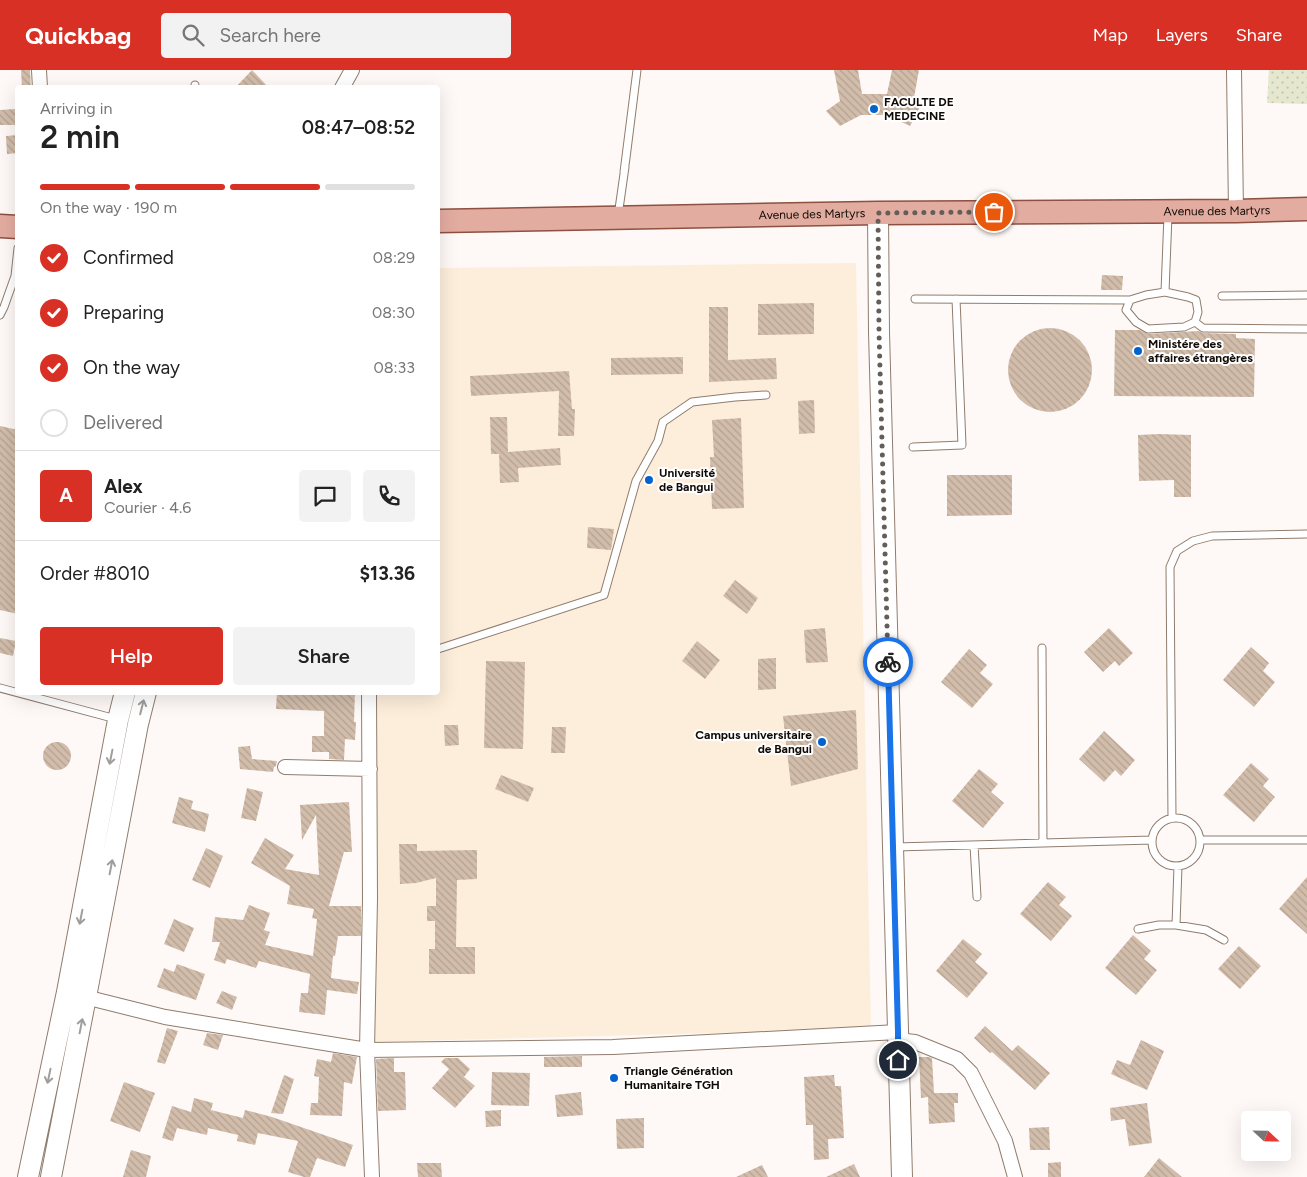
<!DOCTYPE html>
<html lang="en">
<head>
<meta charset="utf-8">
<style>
	:root { --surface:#fff; --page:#f2f2f2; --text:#222; --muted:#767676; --line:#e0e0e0; --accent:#d93025 }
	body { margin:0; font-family:Figtree,sans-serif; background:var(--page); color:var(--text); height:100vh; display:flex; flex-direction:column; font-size:19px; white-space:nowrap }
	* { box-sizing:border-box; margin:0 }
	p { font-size:16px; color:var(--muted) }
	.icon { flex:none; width:28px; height:28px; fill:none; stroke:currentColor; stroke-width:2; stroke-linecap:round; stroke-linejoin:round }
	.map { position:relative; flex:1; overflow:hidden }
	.details { position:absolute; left:15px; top:15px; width:425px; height:610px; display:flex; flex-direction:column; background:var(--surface); border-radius:5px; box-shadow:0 5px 20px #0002 }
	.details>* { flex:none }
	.needle { width:32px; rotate:112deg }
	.fabs { position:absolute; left:1241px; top:1041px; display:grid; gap:10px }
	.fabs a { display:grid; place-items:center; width:50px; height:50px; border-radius:5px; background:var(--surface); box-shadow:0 5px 20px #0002; font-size:25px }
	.pin { position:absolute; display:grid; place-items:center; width:42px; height:42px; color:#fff; margin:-21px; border:2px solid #fff; border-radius:50%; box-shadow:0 1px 5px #0007 }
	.courier { position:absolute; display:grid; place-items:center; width:50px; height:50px; margin:-25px; border:4px solid #1a73e8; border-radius:50%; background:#fff; color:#222; box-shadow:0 1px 6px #0007 }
	.overview em { font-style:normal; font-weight:600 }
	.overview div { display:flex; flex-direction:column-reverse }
	.overview { display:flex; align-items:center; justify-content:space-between; height:85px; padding:0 25px }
	h1 { font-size:32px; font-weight:600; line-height:38px }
	.bar { display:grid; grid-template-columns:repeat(4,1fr); gap:8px 5px; align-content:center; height:60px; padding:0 25px }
	.bar i { height:6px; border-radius:4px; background:var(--line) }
	.bar .on { background:var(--accent) }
	.bar p { grid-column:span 4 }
	.line { display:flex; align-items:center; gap:12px; padding:0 25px; border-top:1px solid var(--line) }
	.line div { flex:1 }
	.round { display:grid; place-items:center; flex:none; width:52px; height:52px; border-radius:5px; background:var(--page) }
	ol { padding:0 25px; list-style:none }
	li { display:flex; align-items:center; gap:15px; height:55px }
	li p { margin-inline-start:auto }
	li .icon { padding:5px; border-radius:50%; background:var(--accent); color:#fff; stroke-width:4 }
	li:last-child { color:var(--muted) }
	li i { width:28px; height:28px; border:2px solid var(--line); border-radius:50% }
	.action { display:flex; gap:10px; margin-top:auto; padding:10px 25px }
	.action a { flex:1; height:58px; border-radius:5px; background:var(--accent); color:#fff; font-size:20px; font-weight:600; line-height:58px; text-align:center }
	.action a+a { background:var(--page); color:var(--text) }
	header { display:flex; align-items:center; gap:30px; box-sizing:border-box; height:70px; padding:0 25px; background:var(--accent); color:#fff }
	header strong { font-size:24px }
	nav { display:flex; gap:28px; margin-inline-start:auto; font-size:18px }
	.search { width:350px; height:45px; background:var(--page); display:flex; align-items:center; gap:12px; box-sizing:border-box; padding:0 18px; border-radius:5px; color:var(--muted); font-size:19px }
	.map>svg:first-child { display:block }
	.education { fill:#fdeedb }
	.park { fill:url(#park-dots) }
	.building { fill:url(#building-back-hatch) }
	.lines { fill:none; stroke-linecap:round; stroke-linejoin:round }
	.lane-casing { stroke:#907c6d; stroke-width:9 }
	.street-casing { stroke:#907c6d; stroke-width:16 }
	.secondary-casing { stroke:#907c6d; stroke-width:22 }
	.primary-casing { stroke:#8d5041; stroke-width:25 }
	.lane { stroke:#fff; stroke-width:7 }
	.street { stroke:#fff; stroke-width:14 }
	.secondary { stroke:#fff; stroke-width:20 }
	.primary { stroke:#e3aca0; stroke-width:22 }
	.oneway { stroke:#a09d9b }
	.done { stroke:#645e59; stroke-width:5; stroke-dasharray:0 9 }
	.route { stroke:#1a73e8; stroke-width:6 }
	.poi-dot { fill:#0263cc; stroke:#fff; stroke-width:2 }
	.labels { text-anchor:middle; stroke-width:4; stroke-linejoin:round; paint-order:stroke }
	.poi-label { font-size:12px; font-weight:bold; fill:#110a05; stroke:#fff; text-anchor:start }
	.street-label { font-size:12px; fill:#110a05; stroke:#fff }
</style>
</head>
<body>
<header>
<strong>Quickbag</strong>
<div class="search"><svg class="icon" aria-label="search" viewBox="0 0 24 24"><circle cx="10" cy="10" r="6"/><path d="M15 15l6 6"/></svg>Search here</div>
<nav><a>Map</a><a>Layers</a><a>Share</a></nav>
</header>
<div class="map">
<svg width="1307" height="1107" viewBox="0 0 1307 1107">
	<defs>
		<pattern id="park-dots" width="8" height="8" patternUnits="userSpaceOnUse" patternTransform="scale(1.25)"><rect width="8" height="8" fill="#e5e8ce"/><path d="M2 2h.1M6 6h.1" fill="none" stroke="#c3c6af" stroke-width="1.8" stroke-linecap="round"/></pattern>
		<pattern id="building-back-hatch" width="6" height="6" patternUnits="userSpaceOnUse" patternTransform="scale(1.25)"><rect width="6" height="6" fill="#d2bdab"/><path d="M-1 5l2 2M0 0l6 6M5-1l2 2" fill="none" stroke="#b3a192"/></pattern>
	</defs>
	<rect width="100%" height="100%" fill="#fef9f6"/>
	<path class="education" d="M856 193 871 959 371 972 375 623 438 622V198Z"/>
	<path class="park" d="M1269 0H1307V34L1267 33Z"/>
	<path class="building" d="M21 0H30L31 18H22Z
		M252 0 269 18H235Z
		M834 0H858L862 24H887L892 0H919L913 33 920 37 910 56 893 48 882 45H861L840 56 826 41 840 31Z
		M15 39V55H0V40Z
		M18 65V83L7 84 6 66Z
		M1102 205 1123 206 1122 220H1101Z
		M814 233V264L758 265V234Z
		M709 237H728V290L776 288 777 309 709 312Z
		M1008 300a42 42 0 1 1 84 0a42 42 0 1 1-84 0Z
		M1115 260H1140L1148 264 1198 261 1203 263 1236 264V268L1255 269 1254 327 1114 326Z
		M683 287V304L611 305V288Z
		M569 301 572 339H575L574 366H558L559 321 471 326 470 306Z
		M814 330 815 363 799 364 798 331Z
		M490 347H507L508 382 560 378 561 395 518 398 519 412 500 413 499 384H491Z
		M741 348 744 438 712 439 710 387H714L712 350Z
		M0 356 18 360V544L0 540Z
		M1159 364 1191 365V427H1174V410L1139 411 1138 365Z
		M947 405H1012V445L947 446Z
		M588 457 614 459 611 480 587 478Z
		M735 510 758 528 747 544 723 526Z
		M825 558 828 592 806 593 804 560Z
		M1109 558 1133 583 1119 596 1115 591 1103 602 1084 582Z
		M0 568 16 571 13 586 0 583Z
		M697 571 720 590 705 609 682 591Z
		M1251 577 1269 593 1263 601 1275 612 1254 637 1223 610Z
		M969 579 987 595 980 603 993 614 972 638 941 612Z
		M776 588V619L758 620V589Z
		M486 591 525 592 523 679 484 678Z
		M277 622H355L354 652H356L355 670 345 669 344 690 329 689V682H312V666H324V641L276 639Z
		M856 640 858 699 791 716 783 646Z
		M444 655H458L459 675 445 676Z
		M552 657H566L565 683H551Z
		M1104 661 1135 690 1121 706 1115 700 1104 712 1079 689Z
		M43 686a14 14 0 1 1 28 0a14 14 0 1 1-28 0Z
		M250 676 252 689 277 691 276 696 274 697 273 702 240 699 238 677Z
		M1251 693 1269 709 1263 716 1275 727 1254 752 1223 725Z
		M979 699 998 714 991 722 1004 733 983 758 952 731Z
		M501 705 534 718 528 732 495 719Z
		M247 718 263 722 256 751 241 748Z
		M179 727 193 731 191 739 209 744 205 762 172 753Z
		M349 732 352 782H344L329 836H361V866H338L335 886H333L331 908 359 912 357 924 327 920 325 945 299 942 301 923H308L310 904 259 891 256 898 227 889 225 894 214 890 220 872H212L215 847 243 850 249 835 270 843 264 860 270 862 265 875 313 886 317 849 312 848 314 839 287 834 290 816 251 793 265 768 294 785 285 799 319 805 316 745 302 770 300 735Z
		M399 774H417V781L477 780V809L457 810 456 877H475V904H429V879H435V851H427V836H436V808L416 813 400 814Z
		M206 778 223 786 210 818 192 810Z
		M1307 807V864L1279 839Z
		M1048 812 1066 827 1059 835 1072 846 1051 871 1020 844Z
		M174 849 194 858 184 882 164 874Z
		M1133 865 1151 881 1144 889 1157 900 1136 925 1105 898Z
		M963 869 982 884 975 892 988 903 967 928 936 901Z
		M1239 876 1261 896 1240 919 1218 899Z
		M177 894 205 904 196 930 157 917 164 898 174 902Z
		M222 921 237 927 232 940 216 933Z
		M985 956 1012 981 1018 975 1050 1003 1035 1020 992 982 990 983 974 968Z
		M167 958 178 961 165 994 157 992Z
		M207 963 223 965 218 980 203 975Z
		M1141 970 1164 981 1147 1020 1111 1004 1117 990 1130 995Z
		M333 983 357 987 352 1014 344 1012 342 1046 310 1045 311 1033H318L319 1007 314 1006 317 989 331 992Z
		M582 986V997H544V987Z
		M919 987H929L932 988 934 1023H958V1033H954L955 1052 929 1054 928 1027 921 1028Z
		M394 988V1002H405L406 1040 378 1041 376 989Z
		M445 988H458L470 999 464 1007 475 1016 455 1038 432 1018 449 999 441 992Z
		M492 1002 530 1003 529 1036 491 1035Z
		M284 1005 294 1009 283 1044 271 1043Z
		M834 1005 835 1016H841L844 1068 828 1069 829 1089 814 1090 813 1055H806L804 1007Z
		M124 1012 155 1023 140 1062 110 1051Z
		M581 1022 583 1045 557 1047 555 1025Z
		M194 1028 213 1033 211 1040 243 1048 245 1040 272 1047 353 1075 345 1097 317 1088 310 1107H304L288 1102 298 1071 258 1063 255 1075 237 1071 238 1065 208 1058 207 1065 177 1058 173 1071 162 1068 172 1036 191 1042Z
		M1147 1033 1152 1073 1129 1076 1125 1049 1111 1051 1110 1038Z
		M501 1040V1056L486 1057 485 1041Z
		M644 1048V1078L617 1079 616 1049Z
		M1049 1057 1050 1080H1030L1029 1058Z
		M131 1080 151 1086 146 1107H123Z
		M1159 1088 1182 1107H1144Z
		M1061 1092V1107H1048V1093Z
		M417 1093H441L442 1107H418Z
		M854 1094 860 1107H826Z
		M762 1095 768 1107H736Z"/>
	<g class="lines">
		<defs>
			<path id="lane" d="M637 0 624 102 626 88Z
				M195 15V18
				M618 146 625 97
				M1165 222 1188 227 1196 230 1198 242 1195 252 1184 257 1148 259 1136 252 1126 240 1130 230 1146 225Z
				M1165 222 1168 145
				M1222 226 1307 225
				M915 229 1130 230
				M0 245 4 237 15 206 18 178
				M1195 252 1203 258 1307 259
				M913 377 962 375 956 229
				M1042 578 1043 773
				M438 579 604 525 636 411 658 371 663 352 692 332 735 327 766 325
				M0 618 116 649
				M1172 748 1170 497 1177 481 1193 471 1212 466 1307 464
				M1152 772a24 24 0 1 1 48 0a24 24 0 1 1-48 0Z
				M1200 770H1307
				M974 775 977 827
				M895 777 1152 770
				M1176 855 1178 796
				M1138 859 1159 855H1176L1206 860 1224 870"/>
			<path id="street" d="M39 0 40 18
				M1234 0 1236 141
				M342 18 352 0
				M369 622 370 829 367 980 372 1107
				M285 697 370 699
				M77 925 165 947 367 980 613 977 898 962
				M897 970 915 972 957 989 971 1003 1005 1071 1015 1107"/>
			<path id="secondary" d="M878 143 879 262 902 1107
				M28 1107 67 922 118 650 125 622
				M51 1107 86 927 138 654 146 622"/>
			<g id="primary">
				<path id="s1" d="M438 151 878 143 1236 141 1307 139"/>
				<path d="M0 156 18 157"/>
			</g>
		</defs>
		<use href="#lane" class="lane-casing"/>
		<use href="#street" class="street-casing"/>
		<use href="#secondary" class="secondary-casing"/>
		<use href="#primary" class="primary-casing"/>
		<use href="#lane" class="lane"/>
		<use href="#street" class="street"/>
		<use href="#secondary" class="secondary"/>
		<use href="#primary" class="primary"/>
	</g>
	<defs><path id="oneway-shaft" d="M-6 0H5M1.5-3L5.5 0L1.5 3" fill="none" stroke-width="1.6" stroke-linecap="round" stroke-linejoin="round" transform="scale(1.25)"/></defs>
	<g class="oneway">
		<use href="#oneway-shaft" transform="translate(142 637) rotate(-76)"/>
		<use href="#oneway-shaft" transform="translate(111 687) rotate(101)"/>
		<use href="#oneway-shaft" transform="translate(111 797) rotate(-79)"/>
		<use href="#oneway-shaft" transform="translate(81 847) rotate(101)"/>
		<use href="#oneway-shaft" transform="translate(81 956) rotate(-79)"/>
		<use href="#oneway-shaft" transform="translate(49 1006) rotate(102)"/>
	</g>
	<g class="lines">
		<path class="done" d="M888 592 879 262 878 143 994 142"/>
		<path class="route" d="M888 592 898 962V990"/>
	</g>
	<g class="poi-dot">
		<circle cx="874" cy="39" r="5"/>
		<circle cx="1138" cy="281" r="5"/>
		<circle cx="649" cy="410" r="5"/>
		<circle cx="822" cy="672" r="5"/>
		<circle cx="614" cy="1008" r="5"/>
	</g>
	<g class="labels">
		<g class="poi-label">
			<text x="884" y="36">FACULTE DE<tspan x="884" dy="14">MEDECINE</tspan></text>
			<text x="1148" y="278">Ministére des<tspan x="1148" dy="14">affaires étrangères</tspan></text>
			<text x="659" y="407">Université<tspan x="659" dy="14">de Bangui</tspan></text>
			<text x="812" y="669" text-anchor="end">Campus universitaire<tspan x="812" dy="14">de Bangui</tspan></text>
			<text x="624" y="1005">Triangle Génération<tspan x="624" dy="14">Humanitaire TGH</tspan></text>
		</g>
		<g class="street-label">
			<text dy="4" stroke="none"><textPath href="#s1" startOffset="779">Avenue des Martyrs</textPath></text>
			<text dy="4" stroke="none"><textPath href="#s1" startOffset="374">Avenue des Martyrs</textPath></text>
		</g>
	</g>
</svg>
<div class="fabs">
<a><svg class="needle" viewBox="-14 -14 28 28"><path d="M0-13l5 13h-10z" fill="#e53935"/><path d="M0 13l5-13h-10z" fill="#767676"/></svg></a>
</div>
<div class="pin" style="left:994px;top:142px;background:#ea580c"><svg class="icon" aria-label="bag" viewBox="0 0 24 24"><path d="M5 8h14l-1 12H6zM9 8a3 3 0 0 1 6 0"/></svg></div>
<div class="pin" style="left:898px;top:990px;background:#1f2937"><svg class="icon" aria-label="home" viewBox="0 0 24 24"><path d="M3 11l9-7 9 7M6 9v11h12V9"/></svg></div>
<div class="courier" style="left:888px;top:592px"><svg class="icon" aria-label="bike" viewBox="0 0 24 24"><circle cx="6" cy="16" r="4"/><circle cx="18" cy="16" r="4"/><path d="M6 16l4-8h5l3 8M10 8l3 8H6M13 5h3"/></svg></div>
<section class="details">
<div class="overview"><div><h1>2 min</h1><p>Arriving in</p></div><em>08:47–08:52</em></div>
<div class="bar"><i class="on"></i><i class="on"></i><i class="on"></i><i></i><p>On the way · 190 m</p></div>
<ol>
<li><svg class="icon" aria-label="check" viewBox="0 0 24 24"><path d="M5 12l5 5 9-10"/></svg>Confirmed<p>08:29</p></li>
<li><svg class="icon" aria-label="check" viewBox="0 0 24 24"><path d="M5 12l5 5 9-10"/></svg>Preparing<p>08:30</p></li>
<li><svg class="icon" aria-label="check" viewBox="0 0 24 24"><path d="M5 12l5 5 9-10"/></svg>On the way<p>08:33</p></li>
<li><i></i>Delivered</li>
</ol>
<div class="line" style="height:90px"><b class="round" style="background:var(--accent);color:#fff">A</b><div><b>Alex</b><p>Courier · 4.6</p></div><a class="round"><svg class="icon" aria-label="chat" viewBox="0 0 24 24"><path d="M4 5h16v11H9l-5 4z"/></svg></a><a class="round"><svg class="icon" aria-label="phone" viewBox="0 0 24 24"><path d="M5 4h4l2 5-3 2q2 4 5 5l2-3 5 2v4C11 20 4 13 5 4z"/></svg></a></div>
<div class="line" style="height:65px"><div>Order #8010</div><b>$13.36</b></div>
<div class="action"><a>Help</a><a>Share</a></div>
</section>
</div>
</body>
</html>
